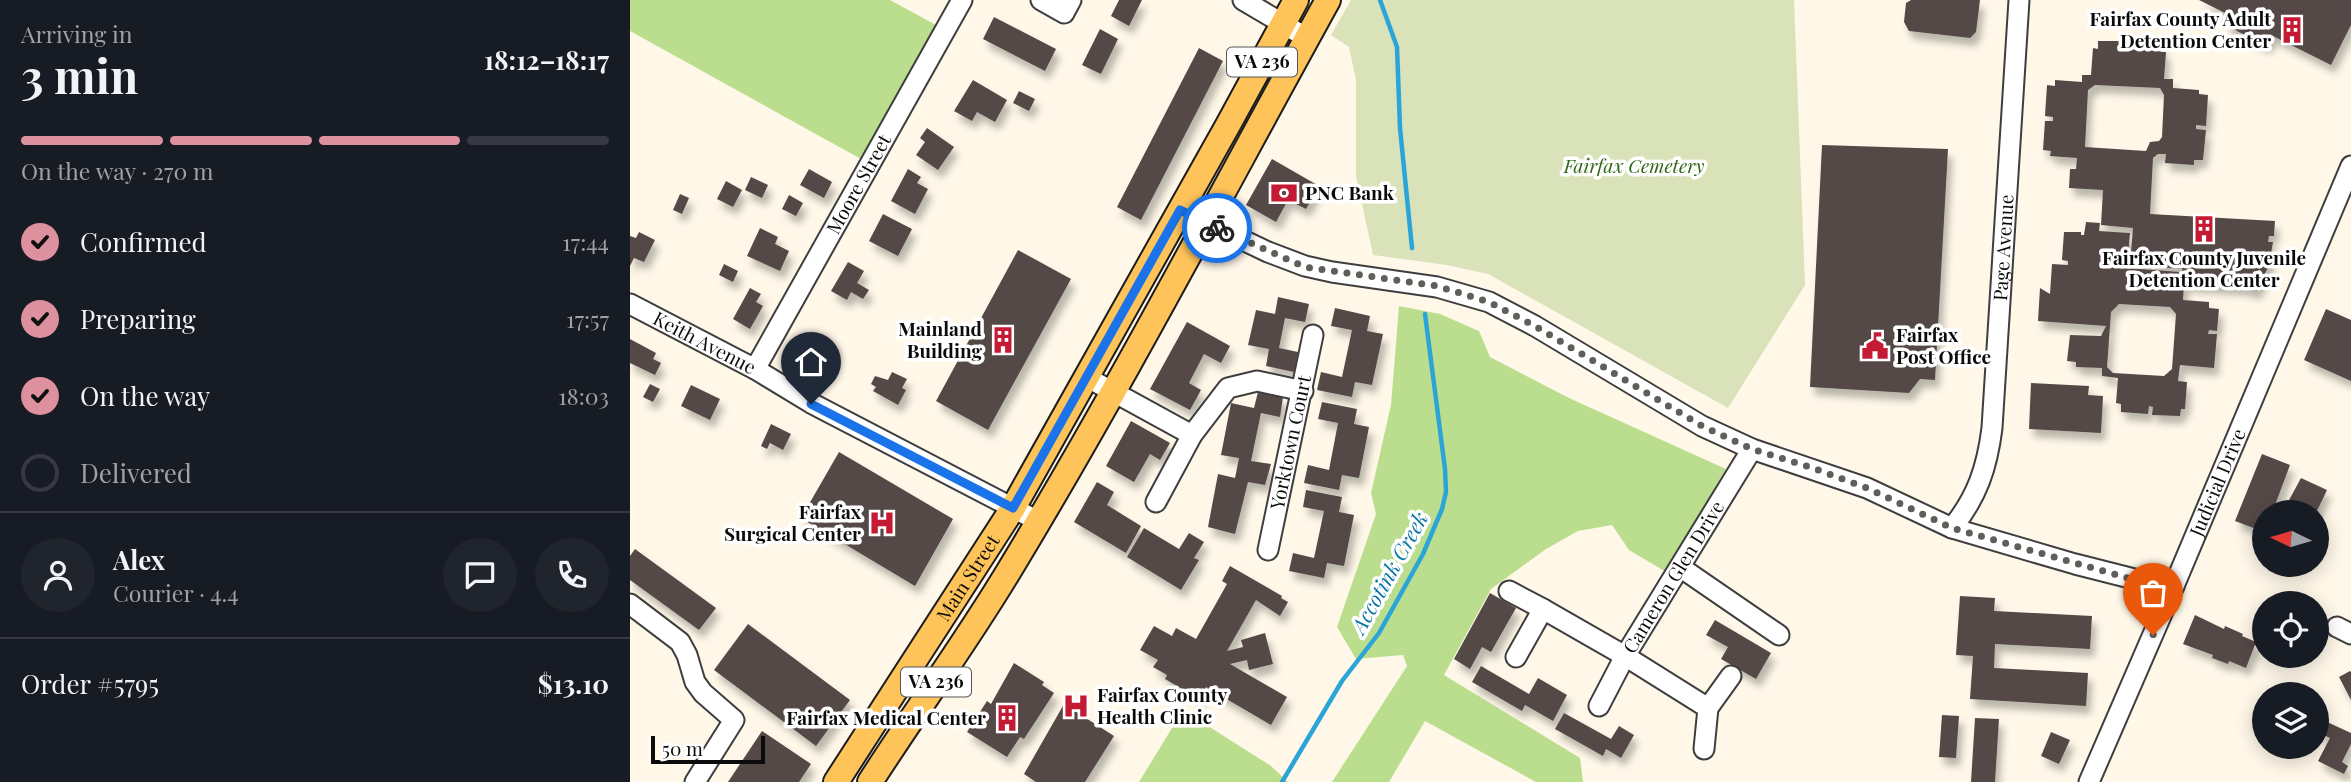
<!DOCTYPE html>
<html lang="en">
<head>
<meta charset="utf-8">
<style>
	:root { --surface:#171b24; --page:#20242c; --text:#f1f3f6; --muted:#9ea1a6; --line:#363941; --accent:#dd919f }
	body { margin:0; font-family:"Playfair Display",serif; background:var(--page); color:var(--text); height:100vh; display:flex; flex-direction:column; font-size:26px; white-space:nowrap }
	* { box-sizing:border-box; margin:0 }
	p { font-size:23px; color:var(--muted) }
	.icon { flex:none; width:38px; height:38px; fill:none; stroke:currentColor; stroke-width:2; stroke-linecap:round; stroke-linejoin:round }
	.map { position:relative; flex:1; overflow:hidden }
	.side { display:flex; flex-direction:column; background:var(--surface); width:630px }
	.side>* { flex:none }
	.needle { width:46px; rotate:275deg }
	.buttons { position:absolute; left:1622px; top:500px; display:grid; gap:14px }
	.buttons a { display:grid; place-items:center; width:77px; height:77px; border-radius:50%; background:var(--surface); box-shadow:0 4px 18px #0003; font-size:35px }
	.scale { position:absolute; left:21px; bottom:18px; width:114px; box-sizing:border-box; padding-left:7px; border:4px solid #0b0b0b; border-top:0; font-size:19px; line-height:24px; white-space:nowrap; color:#0b0b0b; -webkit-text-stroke:5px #fff; paint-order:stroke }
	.pin { position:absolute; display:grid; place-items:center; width:60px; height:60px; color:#fff; margin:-72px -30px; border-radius:50% 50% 50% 0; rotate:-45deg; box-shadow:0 0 7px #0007 }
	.pin .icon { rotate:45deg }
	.courier { position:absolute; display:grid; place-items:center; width:70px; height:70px; margin:-35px; border:5px solid #1a73e8; border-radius:50%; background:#fff; color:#222; box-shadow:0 2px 9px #0007 }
	.summary em { font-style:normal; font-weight:700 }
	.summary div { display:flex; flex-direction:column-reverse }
	.summary { display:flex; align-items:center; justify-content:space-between; height:119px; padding:0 21px }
	h1 { font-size:46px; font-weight:700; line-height:52px }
	.bar { display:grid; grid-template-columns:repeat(4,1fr); gap:10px 7px; align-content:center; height:84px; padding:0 21px }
	.bar i { height:9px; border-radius:5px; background:var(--line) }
	.bar .current { background:var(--accent) }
	.bar p { grid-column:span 4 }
	.line { display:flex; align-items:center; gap:18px; padding:0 21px; border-top:2px solid var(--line) }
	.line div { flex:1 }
	.round { display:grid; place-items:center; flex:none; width:74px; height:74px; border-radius:37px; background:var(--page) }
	ol { padding:0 21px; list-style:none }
	li { display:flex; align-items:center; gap:21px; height:77px }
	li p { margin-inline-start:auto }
	li .icon { padding:7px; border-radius:50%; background:var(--accent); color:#111; stroke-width:4 }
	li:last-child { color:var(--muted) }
	li i { width:38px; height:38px; border:4px solid var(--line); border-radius:50% }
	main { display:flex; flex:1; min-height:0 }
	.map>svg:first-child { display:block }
	.forest { fill:#bbde8e }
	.cemetery { fill:#d9e2b9 }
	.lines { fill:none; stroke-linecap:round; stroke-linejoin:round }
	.stream { stroke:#2ba5d7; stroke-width:4.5 }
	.building { fill:#544a47; fill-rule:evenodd; filter:url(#shadow) }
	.minor-casing { stroke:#3e3e3e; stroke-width:23 }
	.major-casing { stroke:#1c1c1c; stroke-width:28 }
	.minor { stroke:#fff; stroke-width:19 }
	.major { stroke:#ffc459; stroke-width:24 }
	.done { stroke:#605e59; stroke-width:7; stroke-dasharray:0 12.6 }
	.route { stroke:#1a73e8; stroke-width:9 }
	.labels { text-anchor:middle; stroke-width:7; stroke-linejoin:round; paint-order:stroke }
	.shield { fill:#fff; stroke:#545454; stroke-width:2 }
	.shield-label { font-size:18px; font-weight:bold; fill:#0b0b0b }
	.poi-label { font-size:19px; font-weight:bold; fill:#0b0b0b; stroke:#fff; text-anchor:end }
	.park-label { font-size:19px; font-style:italic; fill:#316717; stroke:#fff }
	.street-label { font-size:19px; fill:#0b0b0b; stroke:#fff }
	.water-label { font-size:21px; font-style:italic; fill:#0c73a5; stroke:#fff }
</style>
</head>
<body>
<main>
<section class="side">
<div class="summary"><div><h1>3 min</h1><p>Arriving in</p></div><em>18:12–18:17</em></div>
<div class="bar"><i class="current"></i><i class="current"></i><i class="current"></i><i></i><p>On the way · 270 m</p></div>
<ol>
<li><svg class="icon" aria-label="check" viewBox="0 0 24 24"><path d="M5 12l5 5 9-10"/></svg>Confirmed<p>17:44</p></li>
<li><svg class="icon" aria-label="check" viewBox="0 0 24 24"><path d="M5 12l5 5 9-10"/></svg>Preparing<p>17:57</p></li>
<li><svg class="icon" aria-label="check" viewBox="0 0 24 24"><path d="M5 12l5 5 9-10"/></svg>On the way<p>18:03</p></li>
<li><i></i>Delivered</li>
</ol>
<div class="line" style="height:126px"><a class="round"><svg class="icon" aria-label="person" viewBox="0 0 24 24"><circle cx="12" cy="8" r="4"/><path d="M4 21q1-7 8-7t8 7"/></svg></a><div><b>Alex</b><p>Courier · 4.4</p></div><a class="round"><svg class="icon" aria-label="chat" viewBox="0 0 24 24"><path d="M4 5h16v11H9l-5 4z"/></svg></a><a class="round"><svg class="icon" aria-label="phone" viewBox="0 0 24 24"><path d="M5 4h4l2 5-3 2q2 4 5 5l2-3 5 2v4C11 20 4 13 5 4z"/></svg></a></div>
<div class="line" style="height:91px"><div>Order #5795</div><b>$13.10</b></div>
</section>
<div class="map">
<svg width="1721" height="782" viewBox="0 0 1721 782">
	<defs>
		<filter id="shadow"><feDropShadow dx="4.5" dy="8" stdDeviation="3.5" flood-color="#0004"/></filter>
	</defs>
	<rect width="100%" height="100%" fill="#fff8e9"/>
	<path class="forest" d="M0 0H260L306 25 231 159 0 31Z
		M769 306 810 314 849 331 860 357 939 398 1096 469 1036 572 999 550 982 525 948 531 916 549 861 589 814 675 950 758 953 782H906L795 721 759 782H702L777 666 773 655 726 659 707 627 746 514 741 493 761 405Z
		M553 710 641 766 658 782H509Z"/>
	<path class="cemetery" d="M721 0H1164L1175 285 1098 408 858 274 817 265 743 255 726 176V80L719 47 701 35Z"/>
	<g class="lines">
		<path class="stream" d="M750 0 767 47 770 128 782 248
			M652 782 712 681 749 633 793 554 812 509 816 492 815 469 795 314"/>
	</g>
	<path class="building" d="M489 0H512L499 26 481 16Z
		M1281 0H1350L1346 32 1340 38 1279 31 1274 22 1276 3Z
		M1569 0H1721V25L1701 65 1643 36 1637 46 1595 25 1599 15Z
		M364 17 426 49 415 71 353 39Z
		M470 29 488 39 471 74 452 65Z
		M1468 41H1498L1497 50H1501L1502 42 1531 43V52H1536L1534 79H1543V88L1569 90V94L1578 95 1576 126 1566 125V129L1576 130 1573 160H1564V165L1535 163 1536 154H1528L1523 158 1520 214 1645 221 1644 236H1639L1638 242H1643L1639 265 1627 291 1617 290V288L1554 284 1553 300 1579 302V308L1589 309 1587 331 1579 330 1578 334H1587L1584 368 1550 365 1548 381 1557 382 1555 409H1551L1550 416 1522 415 1523 407 1519 406 1518 414 1491 412V404L1486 403 1488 378 1472 376V368L1446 367V362L1437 361 1440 335 1471 336 1476 326 1408 321 1410 288 1420 294 1422 264 1438 265V261L1432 260 1434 232H1451V235H1454L1456 222 1470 223 1469 231 1500 233 1497 268 1551 272 1553 269 1500 265 1503 228 1471 225 1473 190 1439 188 1440 169H1446L1447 158 1420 156 1421 151 1413 150 1415 121H1423V117L1415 116 1417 85 1425 86V80L1452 82V75H1461L1463 48 1468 49ZM1465 85 1530 88 1534 95 1532 137 1529 141 1520 142 1516 151 1455 147 1458 90ZM1489 304 1540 307 1546 314 1542 369 1534 376 1483 373 1477 367 1481 312Z
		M569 48 593 61 511 220 487 207Z
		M343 80 377 100 365 122 347 112 342 121 324 111Z
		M389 91 405 99 399 111 383 103Z
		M297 128 324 147 308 170 286 155 295 142 290 138Z
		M1192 145 1318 149 1305 380 1290 379 1279 393 1180 387Z
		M642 159 689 186 676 209 658 200 646 222 616 205Z
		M179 169 202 182 194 198 170 185Z
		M278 169 291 177 287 183 298 189 285 214 261 201Z
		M121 177 138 185 132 198 115 190Z
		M96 181 112 190 103 207 87 199Z
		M50 194 59 198 52 214 43 210Z
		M159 195 173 203 166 216 152 209Z
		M253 214 282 229 268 256 239 241Z
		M130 228 148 237 145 244 159 251 150 271 117 256Z
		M9 232 25 240 14 262 4 258 0 266V236L6 238Z
		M388 250 441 279 358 430 306 401Z
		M218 262 234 271 227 283 239 290 233 299 221 292 217 300 201 291Z
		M94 264 108 271 103 282 89 275Z
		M120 288 131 294 126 302 133 306 120 329 103 319Z
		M648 297 679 304 675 322 655 318 649 348 668 352 664 372 636 366 639 349 618 345 626 310 645 314Z
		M705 308 740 316 737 331 753 334 742 385 725 382 722 397 687 390 691 372 712 377 722 330 701 326Z
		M1696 309 1721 320V381L1674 360Z
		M557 322 600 346 591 363 574 354 559 383 571 390 560 410 520 389Z
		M177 337 190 343 192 338 205 345 191 370 166 357Z
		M0 339 26 353 23 359 31 363 25 375 0 363Z
		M262 372 277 379 272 388 276 390 268 405 243 391 246 387 241 384 245 376 258 380Z
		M1401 383 1459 386 1458 395 1473 396 1471 433 1399 429Z
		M20 384 30 389 23 402 13 397Z
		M61 385 90 399 80 420 51 406Z
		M628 392 653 397 650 417 631 413 621 461 641 464 635 485 618 482 605 534 578 527 588 474 605 478 609 458 591 455 601 403 624 408Z
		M692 402 727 409 724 424 739 427 729 478 712 475 709 490 674 483 678 465 699 470 708 423 688 419Z
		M501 421 540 443 530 460 520 454 504 482 476 466Z
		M141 424 161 434 153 450 140 443 137 449 131 446Z
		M209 452 323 519 285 586 171 518Z
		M1632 454 1660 465 1642 513H1634V532L1605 521Z
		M1671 478 1697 490 1686 513H1652Z
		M467 482 484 492 477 505 511 526 496 553 444 522Z
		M676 490 712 497 709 512 724 515 714 566 697 563 694 578 659 571 663 553 684 558 694 511 673 507Z
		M514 528 549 549 559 533 574 542 564 558 569 560 551 590 497 557Z
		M5 549 86 608 69 630 0 580V556Z
		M600 566 652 596 651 598 658 602 650 616 626 600 597 651 613 647 611 640 635 633 643 664 619 670 617 660 600 664 657 697 641 725 576 687 569 699 535 679 537 675 523 667 528 660 510 650 524 626 542 636 546 628 566 639 597 584 592 581Z
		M860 593 886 608 861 652 852 647 840 669 824 659Z
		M1330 596 1365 598 1364 611 1462 616 1460 649 1365 644 1364 668 1458 673 1456 706 1340 699 1343 656 1326 655Z
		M1565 615 1594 629 1595 626 1613 634 1612 636 1626 642 1616 668 1599 661 1598 664 1582 658 1583 655 1553 644Z
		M1085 620 1141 653 1126 679 1091 659 1098 647 1076 635Z
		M118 624 220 700 186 746 84 670Z
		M384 663 414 682 412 685 424 693 394 739 390 737 377 757 337 732 357 701 361 704Z
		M851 666 899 694 908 678 937 695 923 721 895 705 892 711 842 682Z
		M1720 671 1721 672V700L1709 677Z
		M434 704 484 736 455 782H406L394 774Z
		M934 713 981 739 989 726 1004 735 991 758 976 749 973 756 925 729Z
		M1312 715 1329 716 1326 758 1309 757Z
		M1345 718 1369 719 1365 782H1341Z
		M1695 721 1721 733V744L1712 762 1718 766 1714 774 1688 761 1700 738 1689 733Z
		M132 731 181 764 169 782H98Z
		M1421 732 1440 740 1429 764 1411 756Z"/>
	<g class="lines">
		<defs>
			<g id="minor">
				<path d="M411 0 434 13 441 0"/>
				<path d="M613 0 677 38"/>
				<path d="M550 210 638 252 675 266 702 272 807 287 859 302 905 326 1072 426 1122 449 1237 488 1322 528 1445 564 1512 581 1544 586"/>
				<path id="s1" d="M0 304 125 369 181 403 408 521"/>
				<path id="s2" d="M125 369 332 0"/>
				<path d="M458 378 562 435"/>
				<path d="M526 502 562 435 598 388 627 381 673 391"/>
				<path id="s3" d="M1322 528C1347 497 1357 468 1362 428L1389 0"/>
				<path id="s4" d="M638 550 683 335"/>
				<path d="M1050 567 1149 635"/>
				<path d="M879 591 913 609"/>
				<path d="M0 604 50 642 57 655 65 682 73 693 104 720 65 782"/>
				<path d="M1707 627 1721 634"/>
				<path d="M886 657 913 609 995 656 1078 708 1074 749"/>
				<path id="s5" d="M969 706 995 656 1122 449"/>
				<path d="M1078 708 1101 676"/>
				<path id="s6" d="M1459 782 1544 586 1721 166"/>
			</g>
			<g id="major">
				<path id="s7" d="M206 782 383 508 598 125 666 0"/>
				<path d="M240 782C285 712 334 645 377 574 491 386 592 192 698 0"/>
			</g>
		</defs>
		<use href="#minor" class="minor-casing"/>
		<use href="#major" class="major-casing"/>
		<use href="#minor" class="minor"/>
		<use href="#major" class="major"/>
	</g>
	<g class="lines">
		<path class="done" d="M587 228 675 267 807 286 859 302 905 326 1072 426 1122 449 1180 467 1237 488 1322 528 1512 582 1544 586 1523 635"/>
		<path class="route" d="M181 404 383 508 550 210 587 228"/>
	</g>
	<defs>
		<symbol id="building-bare" viewBox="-9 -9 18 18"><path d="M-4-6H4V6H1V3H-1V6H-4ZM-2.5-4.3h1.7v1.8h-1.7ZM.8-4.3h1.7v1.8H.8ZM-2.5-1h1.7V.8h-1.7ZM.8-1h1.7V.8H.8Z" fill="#c41a34" stroke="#fff" stroke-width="2.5" paint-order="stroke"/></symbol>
		<symbol id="bank-bare" viewBox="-9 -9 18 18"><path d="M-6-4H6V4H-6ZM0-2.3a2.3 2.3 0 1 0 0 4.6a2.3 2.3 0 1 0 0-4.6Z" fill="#c41a34" stroke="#fff" stroke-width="2.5" paint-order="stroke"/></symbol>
		<symbol id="civic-bare" viewBox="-9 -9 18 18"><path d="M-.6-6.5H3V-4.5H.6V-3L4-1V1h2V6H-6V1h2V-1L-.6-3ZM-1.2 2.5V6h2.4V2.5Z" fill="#c41a34" stroke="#fff" stroke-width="2.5" paint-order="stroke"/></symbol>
		<symbol id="hospital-bare" viewBox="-9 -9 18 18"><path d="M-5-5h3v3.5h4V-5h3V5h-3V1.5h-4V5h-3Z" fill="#c41a34" stroke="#fff" stroke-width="2.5" paint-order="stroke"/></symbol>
	</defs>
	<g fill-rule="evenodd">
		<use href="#building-bare" x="1643" y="11" width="38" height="38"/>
		<use href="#bank-bare" x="635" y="174" width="38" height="38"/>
		<use href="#building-bare" x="1555" y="210" width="38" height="38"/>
		<use href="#building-bare" x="354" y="321" width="38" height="38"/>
		<use href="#civic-bare" x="1226" y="327" width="38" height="38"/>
		<use href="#hospital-bare" x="233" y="504" width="38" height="38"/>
		<use href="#hospital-bare" x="427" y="687" width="38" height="38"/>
		<use href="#building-bare" x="358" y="699" width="38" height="38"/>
	</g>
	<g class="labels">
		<g class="shield">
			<rect x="597" y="47.5" width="70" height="29" rx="5"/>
			<rect x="271" y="667.5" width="70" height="29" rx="5"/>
		</g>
		<g class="shield-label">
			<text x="632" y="68">VA 236</text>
			<text x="306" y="688">VA 236</text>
		</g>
		<g class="poi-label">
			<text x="1641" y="26">Fairfax County Adult<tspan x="1641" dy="22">Detention Center</tspan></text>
			<text x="675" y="200" text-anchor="start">PNC Bank</text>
			<text x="1574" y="265" text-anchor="middle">Fairfax County Juvenile<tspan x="1574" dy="22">Detention Center</tspan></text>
			<text x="352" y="336">Mainland<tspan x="352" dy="22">Building</tspan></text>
			<text x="1266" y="342" text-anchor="start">Fairfax<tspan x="1266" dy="22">Post Office</tspan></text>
			<text x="231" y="519">Fairfax<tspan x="231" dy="22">Surgical Center</tspan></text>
			<text x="467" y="702" text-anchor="start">Fairfax County<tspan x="467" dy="22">Health Clinic</tspan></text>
			<text x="356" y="725">Fairfax Medical Center</text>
		</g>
		<g class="park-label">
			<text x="1004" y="173">Fairfax Cemetery</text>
		</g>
		<g class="street-label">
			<text dy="7" stroke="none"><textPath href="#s2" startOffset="212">Moore Street</textPath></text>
			<text dy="7" stroke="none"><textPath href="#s3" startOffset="290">Page Avenue</textPath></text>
			<text dy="7" stroke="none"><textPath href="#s1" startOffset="84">Keith Avenue</textPath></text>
			<text dy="7" stroke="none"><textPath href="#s4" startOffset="110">Yorktown Court</textPath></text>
			<text dy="7" stroke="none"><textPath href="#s6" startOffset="326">Judicial Drive</textPath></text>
			<text dy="7" stroke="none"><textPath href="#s5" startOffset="149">Cameron Glen Drive</textPath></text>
			<text dy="7" stroke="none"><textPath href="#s7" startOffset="243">Main Street</textPath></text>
		</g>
		<g class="water-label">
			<text transform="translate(760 573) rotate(-61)" y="7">Accotink Creek</text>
		</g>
	</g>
</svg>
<div class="buttons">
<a><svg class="needle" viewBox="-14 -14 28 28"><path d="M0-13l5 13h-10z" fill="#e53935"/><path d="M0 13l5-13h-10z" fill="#9ea1a6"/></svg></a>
<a><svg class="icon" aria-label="locate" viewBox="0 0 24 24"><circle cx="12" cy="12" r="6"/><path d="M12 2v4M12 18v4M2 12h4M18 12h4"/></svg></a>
<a><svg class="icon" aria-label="layers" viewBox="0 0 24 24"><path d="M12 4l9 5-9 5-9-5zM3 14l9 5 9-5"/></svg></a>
</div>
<div class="scale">50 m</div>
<div class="pin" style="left:1523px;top:635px;background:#ea580c"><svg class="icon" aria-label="bag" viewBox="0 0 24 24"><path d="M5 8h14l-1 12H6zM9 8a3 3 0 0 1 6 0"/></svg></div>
<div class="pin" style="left:181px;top:404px;background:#1f2937"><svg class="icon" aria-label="home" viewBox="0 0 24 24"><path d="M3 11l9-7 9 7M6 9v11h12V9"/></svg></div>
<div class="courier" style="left:587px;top:228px"><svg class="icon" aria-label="bike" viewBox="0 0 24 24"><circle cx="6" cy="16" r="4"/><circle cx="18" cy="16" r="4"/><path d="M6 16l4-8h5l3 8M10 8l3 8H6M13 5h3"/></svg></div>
</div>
</main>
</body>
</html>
